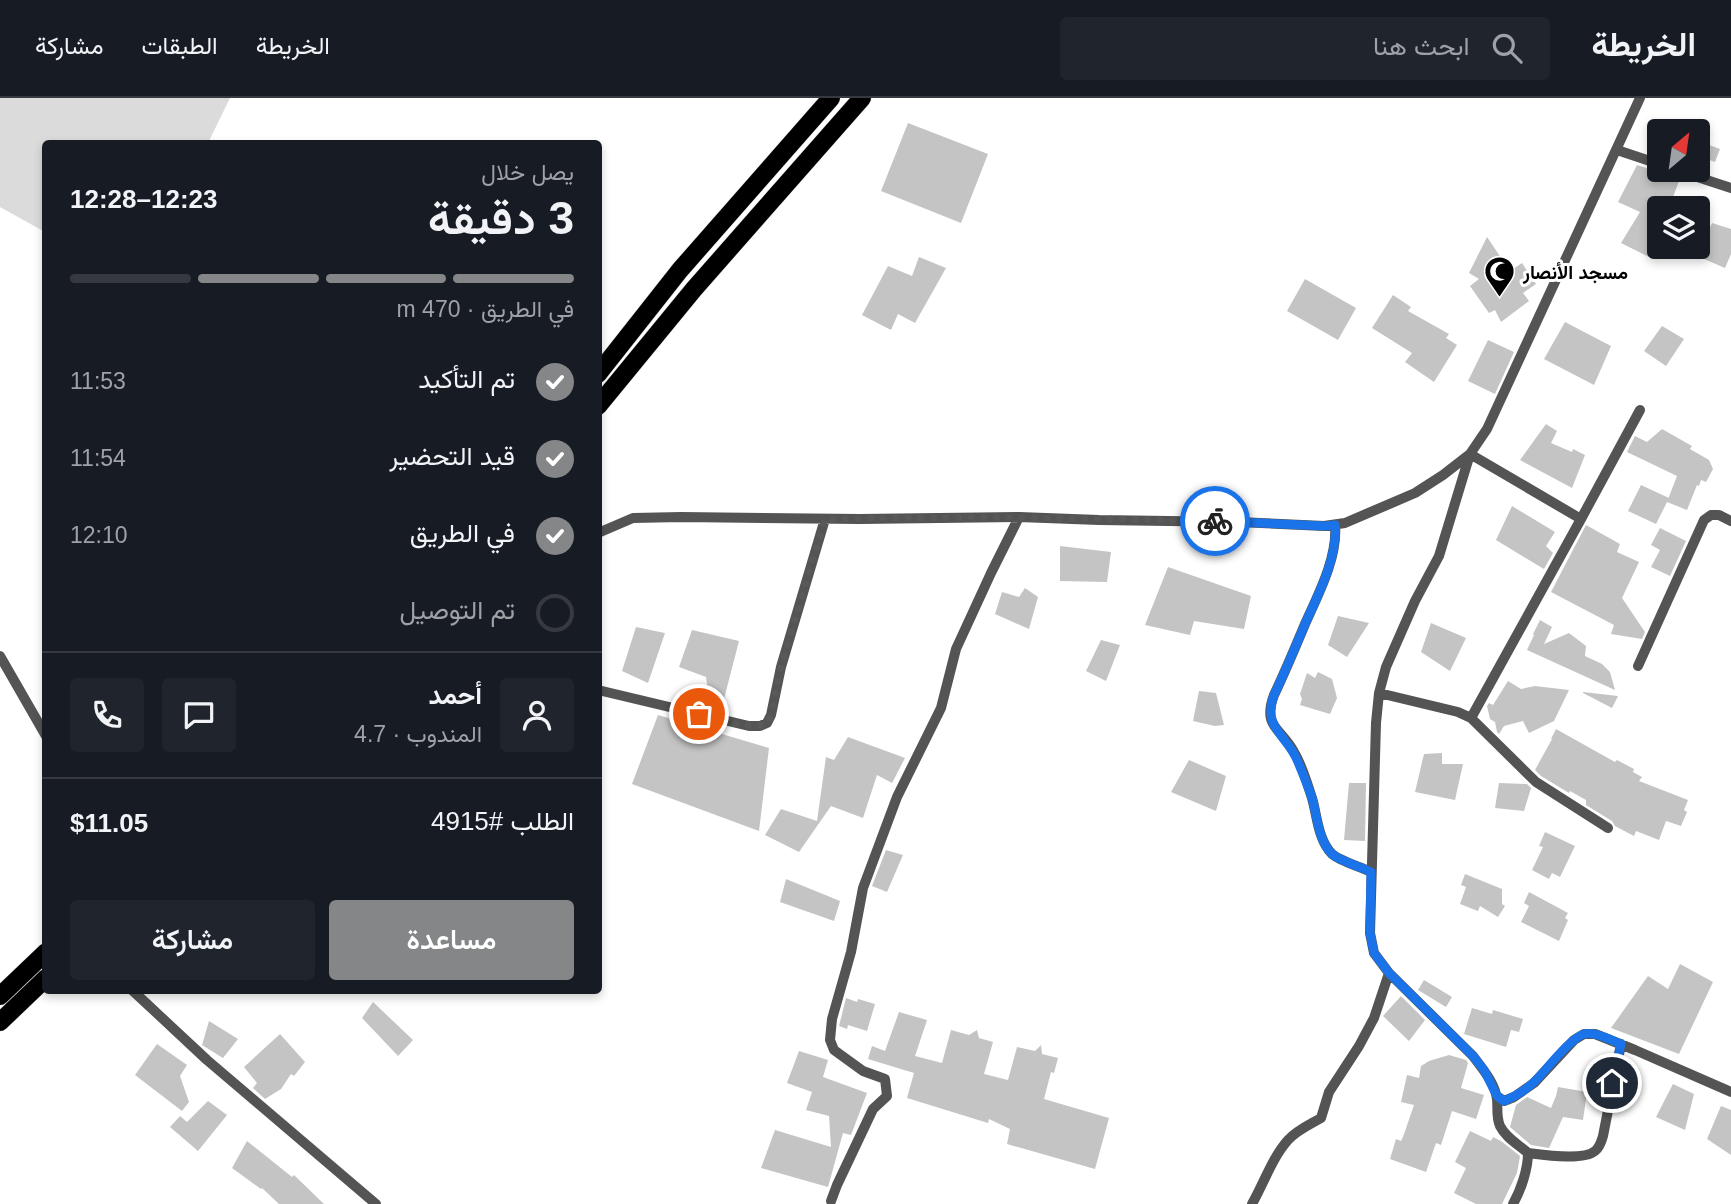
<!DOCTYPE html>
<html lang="ar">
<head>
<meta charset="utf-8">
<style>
	:root { --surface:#171b24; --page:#20242c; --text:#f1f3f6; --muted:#9ea1a6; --line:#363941; --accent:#858687 }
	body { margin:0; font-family:Arial,Vazirmatn,sans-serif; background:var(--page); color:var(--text); direction:rtl; height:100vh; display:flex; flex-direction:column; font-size:26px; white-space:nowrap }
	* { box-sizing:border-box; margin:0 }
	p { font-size:23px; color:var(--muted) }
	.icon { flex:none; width:38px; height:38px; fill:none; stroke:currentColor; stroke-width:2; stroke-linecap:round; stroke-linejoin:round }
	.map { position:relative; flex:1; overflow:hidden; direction:ltr }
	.panel { position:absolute; left:42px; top:42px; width:560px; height:854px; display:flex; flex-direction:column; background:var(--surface); border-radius:7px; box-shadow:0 4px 10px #0003; direction:rtl }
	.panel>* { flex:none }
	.needle { width:46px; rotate:29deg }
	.controls { position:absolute; left:1647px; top:21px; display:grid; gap:14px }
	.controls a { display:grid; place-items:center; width:63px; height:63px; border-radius:7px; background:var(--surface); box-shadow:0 4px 10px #0003; font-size:35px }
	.pin { position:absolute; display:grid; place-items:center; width:60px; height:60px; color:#fff; margin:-30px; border:4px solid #fff; border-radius:50%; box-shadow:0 2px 7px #0007 }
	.courier { position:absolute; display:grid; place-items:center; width:70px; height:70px; margin:-35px; border:5px solid #1a73e8; border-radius:50%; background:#fff; color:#222; box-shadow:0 2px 9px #0007 }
	.head em { font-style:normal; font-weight:600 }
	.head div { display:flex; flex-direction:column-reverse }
	.head { display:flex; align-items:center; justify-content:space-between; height:119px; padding:0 28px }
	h1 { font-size:46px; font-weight:600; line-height:52px }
	.bar { display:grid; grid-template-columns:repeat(4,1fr); gap:10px 7px; align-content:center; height:84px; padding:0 28px }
	.bar i { height:9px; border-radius:5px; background:var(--line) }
	.bar .selected { background:var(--accent) }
	.bar p { grid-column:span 4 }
	.line { display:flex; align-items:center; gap:18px; padding:0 28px; border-top:2px solid var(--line) }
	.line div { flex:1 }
	.round { display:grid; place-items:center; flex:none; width:74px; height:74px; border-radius:7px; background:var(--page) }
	ol { padding:0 28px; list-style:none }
	li { display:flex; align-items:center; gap:21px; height:77px }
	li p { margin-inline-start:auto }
	li .icon { padding:7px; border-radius:50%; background:var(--accent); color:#fff; stroke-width:4 }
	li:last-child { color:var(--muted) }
	li i { width:38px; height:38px; border:4px solid var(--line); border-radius:50% }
	.cta { display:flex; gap:14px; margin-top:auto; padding:14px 28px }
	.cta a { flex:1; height:80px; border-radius:7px; background:var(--accent); color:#fff; font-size:28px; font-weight:600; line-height:80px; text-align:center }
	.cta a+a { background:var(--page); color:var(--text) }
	header { display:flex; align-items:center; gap:42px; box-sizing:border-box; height:98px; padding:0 35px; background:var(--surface); border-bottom:2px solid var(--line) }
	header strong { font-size:33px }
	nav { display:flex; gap:38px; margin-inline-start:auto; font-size:24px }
	.search { width:490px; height:63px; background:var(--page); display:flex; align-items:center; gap:18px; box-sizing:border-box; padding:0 24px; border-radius:7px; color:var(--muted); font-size:26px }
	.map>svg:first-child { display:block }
	.green { fill:#dbdbdb }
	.building { fill:#c4c4c4 }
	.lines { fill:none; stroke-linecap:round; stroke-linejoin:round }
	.trunk-casing { stroke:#dbdbdb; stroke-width:19 }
	.minor { stroke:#545454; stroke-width:10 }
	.trunk { stroke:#000; stroke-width:18 }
	.done { stroke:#595959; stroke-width:7; stroke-dasharray:0 12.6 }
	.route { stroke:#1a73e8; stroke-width:9 }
	.labels { text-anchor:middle; stroke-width:6; stroke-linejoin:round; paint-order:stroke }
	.poi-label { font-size:19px; font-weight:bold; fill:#000; stroke:#fff; text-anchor:start }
</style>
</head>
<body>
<header>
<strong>الخريطة</strong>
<div class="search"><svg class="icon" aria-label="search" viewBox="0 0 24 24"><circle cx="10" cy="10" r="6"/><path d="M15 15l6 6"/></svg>ابحث هنا</div>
<nav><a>الخريطة</a><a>الطبقات</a><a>مشاركة</a></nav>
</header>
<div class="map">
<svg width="1731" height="1106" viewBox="0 0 1731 1106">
	<rect width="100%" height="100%" fill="#fff"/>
	<path class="green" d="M0 0H230L208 45 46 46 45 134 0 109Z"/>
	<path class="building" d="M908 25 988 56 961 125 881 93Z
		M1657 36 1659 37V58L1651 55Z
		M1701 44 1720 51 1715 64 1698 58Z
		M1637 67 1659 74V75L1679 83 1669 110H1659V148L1653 161 1621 145 1640 114 1618 104Z
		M1712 125 1731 131V156L1725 170 1697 158Z
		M1487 139 1510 173 1522 165 1536 186 1523 195 1529 203 1501 224 1495 212 1489 215 1470 188 1479 181 1469 175Z
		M919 159 946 170 915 225 898 216 891 232 862 217 888 168 912 178Z
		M1305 181 1356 210 1338 242 1287 213Z
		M1393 197 1411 209 1408 213 1449 236 1446 240 1457 247 1434 284 1405 264 1412 255 1372 230Z
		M1565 224 1611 248 1594 287 1544 261Z
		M1662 228 1684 241 1666 268 1644 253Z
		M1488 242 1514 254 1495 296 1468 283Z
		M1546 326 1557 333 1551 345 1572 354 1573 351 1585 357 1572 390 1520 362Z
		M1662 331 1692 348 1690 351 1709 362 1713 371 1706 384 1701 382 1699 388 1697 387 1687 412 1667 404 1677 378 1627 354 1635 338 1647 344Z
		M1641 387 1669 400 1656 426 1628 413Z
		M1512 408 1555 434 1546 448 1553 455 1544 471 1496 442Z
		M1586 427 1620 446 1617 454 1639 464 1622 500 1645 534 1642 541 1611 536 1614 527 1551 494Z
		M1660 430 1686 443 1670 478 1651 469 1660 452 1651 447Z
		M1060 448 1111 454 1107 484 1060 483Z
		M1168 469 1251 498 1244 531 1194 523 1190 537 1145 527Z
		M1025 490 1038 499 1029 531 995 516 1002 494 1019 499Z
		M1338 518 1369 525 1347 559 1328 547Z
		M1540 522 1552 529 1544 546 1569 535 1586 548 1585 558 1602 566 1610 574 1615 592 1527 552 1534 537 1533 536Z
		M1431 525 1466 540 1450 573 1421 554Z
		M636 529 665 535 648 585 622 573Z
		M692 532 739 543 724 601 708 593 706 579 679 569Z
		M1101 542 1120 547 1106 583 1086 573Z
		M1318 574 1332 581 1337 600 1330 616 1300 607 1302 601 1300 596 1307 575 1315 580Z
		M1508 583 1521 591 1535 588 1569 592 1554 623 1529 635 1523 623 1504 628 1499 636 1497 634 1495 624 1490 621 1487 608 1489 605 1493 607Z
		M1199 593 1216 595 1224 627 1215 628 1193 623Z
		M1583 594 1618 598 1612 610 1583 595Z
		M658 617 769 650 759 733 632 686Z
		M1556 631 1615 664 1617 662 1634 671 1633 674 1642 679 1639 683 1688 702 1684 712 1687 714 1681 728 1666 723 1659 742 1636 733 1634 738 1615 728 1612 723 1586 707V702L1570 693 1569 695 1541 678 1535 672 1552 641H1551Z
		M848 639 905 660 892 685 877 677 863 720 831 708 799 754 765 737 781 711 817 723 826 659 834 662Z
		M1442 655V666H1463L1455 702 1415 694 1424 656Z
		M1189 662 1226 678 1216 713 1171 694Z
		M1349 685H1366L1365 743 1344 742Z
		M1499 685 1527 686 1531 690 1524 713 1495 710Z
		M1545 734 1575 748 1560 779 1552 775 1549 781 1532 772 1543 749 1539 748Z
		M886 752 903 757 887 794 872 788Z
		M1465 776 1502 791V806L1505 808 1498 819 1480 808 1478 813 1460 806 1466 789 1461 787Z
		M786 781 840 803 834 823 780 804Z
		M1529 794 1568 815 1565 820 1568 822 1559 843 1521 824 1529 808 1524 805Z
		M1680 866 1713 884 1679 956 1611 930 1648 878 1668 891Z
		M1424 882 1452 899 1446 909 1418 892Z
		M1401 898 1425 922 1409 943 1383 918Z
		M846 900 857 904 858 901 875 906 867 933 848 927 847 931 839 928Z
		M373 904 413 942 398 958 362 920Z
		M1472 910 1492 916 1493 912 1523 921 1519 934 1511 932 1506 949 1464 936Z
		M899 914 927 922 915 958 942 965 951 932 969 937 977 932 979 940 993 944 984 976 1008 982 1017 949 1035 953 1041 947 1042 956 1058 960 1054 975 1051 974 1044 1001 1109 1020 1095 1071 1007 1046 1010 1031 989 1021 988 1025 907 1000 914 975 868 961 872 948 885 953Z
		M209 923 238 941 223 960 202 947Z
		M280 936 305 964 294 978 291 976 281 991 265 1001 253 990 257 985 244 969Z
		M157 946 187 967 180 978 189 1004 182 1013 135 977Z
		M799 953 828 962 823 979 867 995 851 1037 843 1035 828 1089 761 1070 775 1032 831 1049 829 1018 806 1012 812 994 787 985Z
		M1449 957 1466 962 1468 965 1461 990 1484 997 1476 1021 1452 1013 1441 1047 1436 1045 1426 1074 1390 1061 1396 1041 1401 1043 1403 1039 1414 1007 1401 1004 1407 977 1419 980 1421 968 1429 963Z
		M1673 986 1694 996 1685 1032 1656 1019Z
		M1558 989 1587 994 1583 1022 1563 1019 1549 1050 1531 1047 1510 1029 1516 1007 1527 999 1551 1010 1556 998Z
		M208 1003 227 1017 198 1053 170 1029 180 1018 187 1024Z
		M1721 1008 1731 1012V1057L1707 1041Z
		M1470 1033 1491 1043 1493 1039 1501 1043 1520 1058 1517 1075 1502 1106H1476L1454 1095 1466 1070 1455 1064Z
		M247 1043 292 1079 294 1077 324 1106H279L262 1090 261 1091 232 1070Z"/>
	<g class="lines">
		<defs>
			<path id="trunk" d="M598 276 680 172 831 0
				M598 308 694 191 862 0
				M0 898 46 854
				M0 924 46 880"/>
		</defs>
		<use href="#trunk" class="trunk-casing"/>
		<path class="minor" d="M1617 52 1659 66
			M1676 72 1731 90
			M1335 427C1338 459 1318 497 1305 526 1295 550 1285 574 1274 597 1262 629 1281 630 1294 654 1302 667 1307 685 1312 700 1317 717 1318 742 1332 756 1340 763 1361 769 1371 774
			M598 435 633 420 681 419 860 421 1019 419 1099 422 1238 424 1324 428 1345 425 1415 395 1443 377 1470 356 1487 331 1640 0
			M0 558 46 638
			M1638 568 1704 422 1711 417H1719L1731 423
			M598 592 749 628H760L767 625 771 617 781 569 825 421
			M1379 595 1458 614 1471 620 1536 684 1608 730
			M1471 620 1581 421
			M132 892 207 962 376 1106
			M1497 998 1504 1003 1514 999 1534 985 1574 942 1584 936H1595L1635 952 1731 994
			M1528 1055C1544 1057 1583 1063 1595 1053 1600 1049 1601 1044 1603 1038L1621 946
			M831 1103 837 1087 873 1011 887 998 885 981 863 973 834 952 830 942 832 921 851 854 863 790 897 699 941 610 956 551 991 475 1019 419
			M1252 1106C1264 1085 1272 1060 1288 1042 1297 1032 1309 1027 1321 1020L1329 994 1359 948 1374 920 1389 875
			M1513 1106C1521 1092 1528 1071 1528 1055 1518 1046 1506 1040 1500 1028 1496 1019 1498 1010 1497 1001 1495 985 1482 970 1473 958L1389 875 1374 855 1370 835 1376 625 1379 595 1386 569 1415 503 1439 458 1470 356 1581 421 1640 312"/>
		<use href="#trunk" class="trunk"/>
	</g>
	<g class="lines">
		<path class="done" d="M699 616C717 620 750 633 767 625L771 617 781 569 825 421 996 419 1215 423"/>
		<path class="route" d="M1215 423 1324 428 1335 427C1338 459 1318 497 1305 526 1295 550 1285 574 1274 597 1262 631 1287 636 1298 664 1303 676 1308 688 1312 700 1317 717 1318 742 1332 756 1340 763 1361 769 1371 774L1370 835 1374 855 1389 875 1473 958 1484 972 1497 998 1504 1003C1516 998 1527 991 1536 982 1547 971 1570 940 1584 936 1595 933 1610 942 1621 946L1612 985"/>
	</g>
	<defs>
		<symbol id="mosque-pin" viewBox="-11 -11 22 30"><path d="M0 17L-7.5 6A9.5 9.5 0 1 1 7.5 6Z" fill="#000" stroke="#fff"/><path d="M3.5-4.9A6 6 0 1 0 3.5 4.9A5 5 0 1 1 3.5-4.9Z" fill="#fff"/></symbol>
	</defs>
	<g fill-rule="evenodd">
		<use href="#mosque-pin" x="1482" y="156" width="35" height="47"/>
	</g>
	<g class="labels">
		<g class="poi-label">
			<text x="1523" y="181">مسجد الأنصار</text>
		</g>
	</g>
</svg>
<div class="controls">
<a><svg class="needle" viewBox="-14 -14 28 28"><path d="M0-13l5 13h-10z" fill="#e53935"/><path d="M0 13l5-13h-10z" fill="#9ea1a6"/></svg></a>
<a><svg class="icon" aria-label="layers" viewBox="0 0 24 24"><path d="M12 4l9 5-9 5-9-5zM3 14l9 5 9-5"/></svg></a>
</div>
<div class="pin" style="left:699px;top:616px;background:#ea580c"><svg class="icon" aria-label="bag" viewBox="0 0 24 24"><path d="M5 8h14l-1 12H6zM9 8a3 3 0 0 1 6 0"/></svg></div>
<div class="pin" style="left:1612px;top:985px;background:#1f2937"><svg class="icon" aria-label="home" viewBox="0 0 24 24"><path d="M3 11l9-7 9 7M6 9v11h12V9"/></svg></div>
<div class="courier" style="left:1215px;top:423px"><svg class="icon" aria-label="bike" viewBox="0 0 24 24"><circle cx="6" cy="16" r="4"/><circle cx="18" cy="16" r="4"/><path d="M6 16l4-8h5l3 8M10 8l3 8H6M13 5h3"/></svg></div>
<section class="panel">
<div class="head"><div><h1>3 دقيقة</h1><p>يصل خلال</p></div><em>12:23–12:28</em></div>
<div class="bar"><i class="selected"></i><i class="selected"></i><i class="selected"></i><i></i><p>في الطريق · 470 m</p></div>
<ol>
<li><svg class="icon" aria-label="check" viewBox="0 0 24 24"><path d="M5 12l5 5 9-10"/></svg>تم التأكيد<p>11:53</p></li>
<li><svg class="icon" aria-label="check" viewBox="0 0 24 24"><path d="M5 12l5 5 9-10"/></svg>قيد التحضير<p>11:54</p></li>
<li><svg class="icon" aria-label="check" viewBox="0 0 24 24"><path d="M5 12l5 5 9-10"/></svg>في الطريق<p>12:10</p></li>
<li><i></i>تم التوصيل</li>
</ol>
<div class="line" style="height:126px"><a class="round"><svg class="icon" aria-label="person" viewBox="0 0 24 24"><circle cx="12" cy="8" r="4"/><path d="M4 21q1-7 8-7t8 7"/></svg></a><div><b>أحمد</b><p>المندوب · 4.7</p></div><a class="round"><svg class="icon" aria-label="chat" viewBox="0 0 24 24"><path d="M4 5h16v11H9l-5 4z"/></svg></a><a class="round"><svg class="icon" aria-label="phone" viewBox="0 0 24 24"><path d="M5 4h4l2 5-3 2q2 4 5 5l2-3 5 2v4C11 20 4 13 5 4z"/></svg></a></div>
<div class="line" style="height:91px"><div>الطلب #4915</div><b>$11.05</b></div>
<div class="cta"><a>مساعدة</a><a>مشاركة</a></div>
</section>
</div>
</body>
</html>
